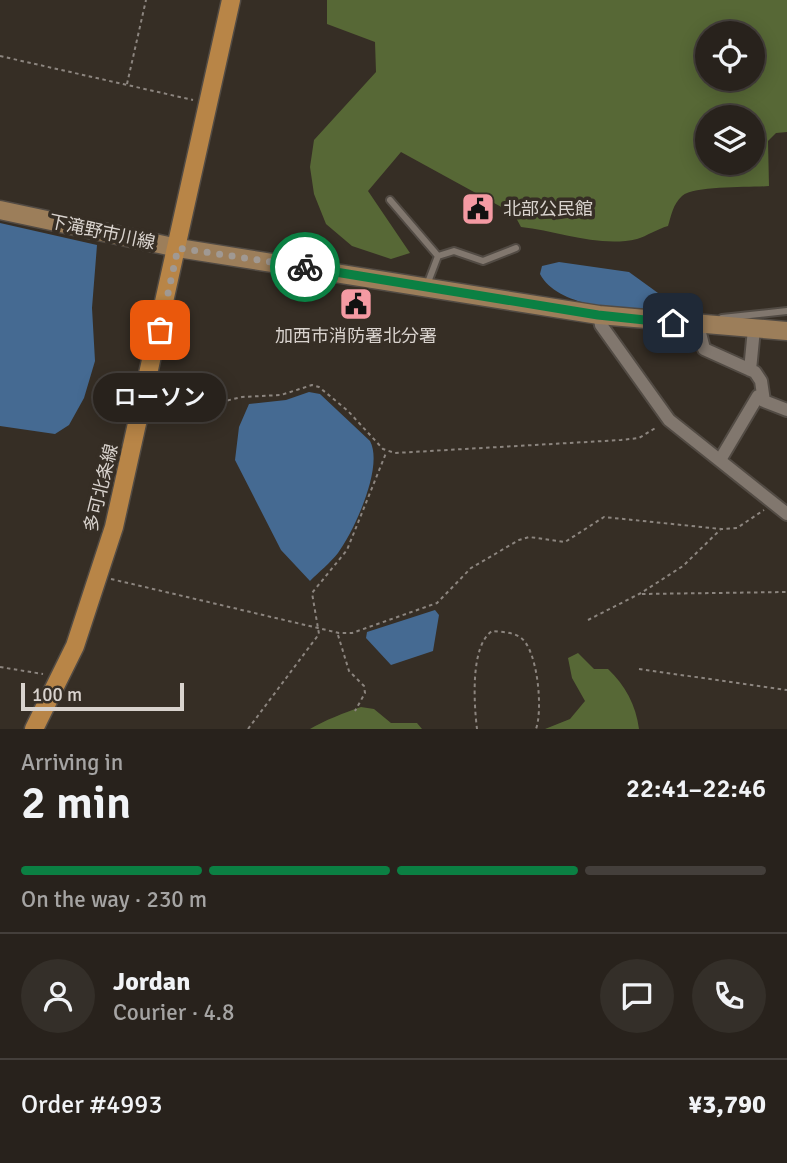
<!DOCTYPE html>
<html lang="en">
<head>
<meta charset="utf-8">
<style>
	:root { --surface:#28221c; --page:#342f29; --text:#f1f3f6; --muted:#a5a4a3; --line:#443f3b; --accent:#0b8043 }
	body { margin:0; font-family:Signika,"Noto Sans JP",sans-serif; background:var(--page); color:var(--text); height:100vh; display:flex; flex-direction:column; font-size:26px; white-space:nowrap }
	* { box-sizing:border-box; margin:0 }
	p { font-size:23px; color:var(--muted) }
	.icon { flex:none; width:38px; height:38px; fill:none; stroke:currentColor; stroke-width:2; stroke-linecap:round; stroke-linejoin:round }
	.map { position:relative; height:729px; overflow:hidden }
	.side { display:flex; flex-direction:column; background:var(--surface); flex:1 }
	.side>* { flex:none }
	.fabs { position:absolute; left:695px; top:21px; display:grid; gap:14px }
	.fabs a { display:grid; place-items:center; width:70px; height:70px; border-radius:50%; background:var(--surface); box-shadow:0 4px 18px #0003,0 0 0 2px var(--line); font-size:35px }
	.scale { position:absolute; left:21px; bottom:18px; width:163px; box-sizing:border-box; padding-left:7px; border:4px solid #d9d3ce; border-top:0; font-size:19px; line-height:24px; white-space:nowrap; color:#d9d3ce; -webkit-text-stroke:5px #362e25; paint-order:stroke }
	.pin { position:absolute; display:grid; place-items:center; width:60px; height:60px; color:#fff; margin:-30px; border-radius:14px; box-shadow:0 4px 10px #0006 }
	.courier { position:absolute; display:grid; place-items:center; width:70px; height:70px; margin:-35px; border:5px solid #0b8043; border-radius:50%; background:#fff; color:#222; box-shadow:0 2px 9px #0007 }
	.bubble { position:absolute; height:49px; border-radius:24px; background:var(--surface); box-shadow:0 4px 18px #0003,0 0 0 2px var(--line); font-size:23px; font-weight:600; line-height:49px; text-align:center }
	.head em { font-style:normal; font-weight:600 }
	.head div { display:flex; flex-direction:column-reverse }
	.head { display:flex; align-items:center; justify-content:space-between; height:119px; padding:0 21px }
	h1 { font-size:46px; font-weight:600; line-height:52px }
	.bar { display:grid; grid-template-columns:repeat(4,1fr); gap:10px 7px; align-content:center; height:84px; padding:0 21px }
	.bar i { height:9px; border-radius:5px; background:var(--line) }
	.bar .current { background:var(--accent) }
	.bar p { grid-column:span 4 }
	.line { display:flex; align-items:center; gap:18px; padding:0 21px; border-top:2px solid var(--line) }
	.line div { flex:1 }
	.round { display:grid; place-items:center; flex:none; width:74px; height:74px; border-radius:37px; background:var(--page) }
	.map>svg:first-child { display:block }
	.forest { fill:#576836; fill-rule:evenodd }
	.water { fill:#456a92 }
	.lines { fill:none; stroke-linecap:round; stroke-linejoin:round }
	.lane-casing { stroke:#524b44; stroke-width:10 }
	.street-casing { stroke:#524b44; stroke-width:16 }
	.secondary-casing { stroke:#524b44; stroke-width:21 }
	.primary-casing { stroke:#524b44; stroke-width:21 }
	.path { stroke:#8c857f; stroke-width:2; stroke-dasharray:3.5 3.5; stroke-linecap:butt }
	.lane { stroke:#81776e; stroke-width:6 }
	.street { stroke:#81776e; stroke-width:12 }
	.secondary { stroke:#9c7e5a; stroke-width:18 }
	.primary { stroke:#b88547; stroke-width:18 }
	.done { stroke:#a09993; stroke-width:7; stroke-dasharray:0 12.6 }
	.route { stroke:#0b8043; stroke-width:9 }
	.labels { text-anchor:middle; stroke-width:7; stroke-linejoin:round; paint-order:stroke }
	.poi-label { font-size:18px; fill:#d9d3ce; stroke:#362e25; text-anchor:start }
	.street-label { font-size:18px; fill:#d9d3ce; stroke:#362e25 }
</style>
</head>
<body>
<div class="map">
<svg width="787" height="729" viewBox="0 0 787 729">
	<rect width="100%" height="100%" fill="#362e25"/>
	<path class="forest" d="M327 0H787V132L776 133 768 141 769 186C749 188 696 185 682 196 673 204 671 216 668 226 657 229 647 236 637 239 600 248 558 231 521 227L514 214 401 152 368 191 410 253 391 259 352 246 326 224 314 194 310 167 314 140 376 72 375 42 327 24ZM707 33H752V79H707ZM707 117H752V163H707Z
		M578 653 594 669H608C625 685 636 705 639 729H545L570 719 585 701 572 678 568 658Z
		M361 707 374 709 391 723H417L422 729H310C323 721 346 712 361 707Z"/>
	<path class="water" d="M0 223 97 245 92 308 95 361 84 398 69 425 55 434 0 426Z
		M559 262 629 272 658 293 653 314C621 309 557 307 540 274L542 266Z
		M309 392 320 394 370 441C384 467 354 531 338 553 330 563 319 572 310 581L281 550 235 460 239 427 249 404 286 400Z
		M435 610 439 615 433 651 391 665 366 638 367 632Z"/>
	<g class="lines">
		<defs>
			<path id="lane" d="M390 200 438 256 427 285
				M438 256 454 251 483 261 516 248
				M722 318 787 311"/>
			<path id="street" d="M599 315 601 325 669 420 787 514
				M698 325 704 349 755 372 761 381 764 401 787 410
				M750 370 754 329
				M720 460 758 396 762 395"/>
			<path id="secondary" d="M0 210 178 248 599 315 787 331"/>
			<path id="primary" d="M34 729 75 646 114 527 231 0"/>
		</defs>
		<use href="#lane" class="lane-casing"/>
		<use href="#street" class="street-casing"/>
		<use href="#secondary" class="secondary-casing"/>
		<use href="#primary" class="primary-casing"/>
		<path class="path" d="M0 56 193 100
			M127 84 146 0
			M159 389 221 402 242 397 281 395 312 385 319 387 348 411 383 449 395 453 621 440 639 438 657 427
			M111 579 339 633H352L437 603 471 568 519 540 529 537 565 542 604 517 721 529 737 528 764 510
			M642 594 787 592
			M588 620 641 593 683 566 721 529
			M338 635 349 671 364 686 365 693 355 711
			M0 667 43 674
			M639 669 787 690
			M248 729 319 634 312 593 347 550 386 453
			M477 729C474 704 470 646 492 631 501 632 512 632 520 637 538 649 543 710 536 729"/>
		<use href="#lane" class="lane"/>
		<use href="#street" class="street"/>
		<use href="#secondary" class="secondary"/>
		<use href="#primary" class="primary"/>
	</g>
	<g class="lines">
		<path class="done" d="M160 330 178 248 305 267"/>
		<path class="route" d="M305 267 598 315 673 323"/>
	</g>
	<defs>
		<symbol id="civic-square" viewBox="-11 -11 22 22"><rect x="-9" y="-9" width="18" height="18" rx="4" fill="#f49aa3" stroke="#362e25"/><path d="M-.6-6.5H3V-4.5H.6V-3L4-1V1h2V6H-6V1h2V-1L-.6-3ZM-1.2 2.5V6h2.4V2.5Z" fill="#111"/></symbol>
	</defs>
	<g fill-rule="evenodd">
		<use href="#civic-square" x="459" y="190" width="38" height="38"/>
		<use href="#civic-square" x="337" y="285" width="38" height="38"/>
	</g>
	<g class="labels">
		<g class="poi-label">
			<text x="503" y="215">北部公民館</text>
			<text x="356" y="342" text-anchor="middle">加西市消防署北分署</text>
		</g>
		<g class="street-label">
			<text transform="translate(102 232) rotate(12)" y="6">下滝野市川線</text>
			<text transform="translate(101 488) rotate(-76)" y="6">多可北条線</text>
		</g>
	</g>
</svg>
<div class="fabs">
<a><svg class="icon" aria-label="locate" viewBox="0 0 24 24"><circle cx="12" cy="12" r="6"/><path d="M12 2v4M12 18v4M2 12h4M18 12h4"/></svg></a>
<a><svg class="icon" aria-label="layers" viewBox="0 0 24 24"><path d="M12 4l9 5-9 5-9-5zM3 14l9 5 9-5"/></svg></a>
</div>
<div class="scale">100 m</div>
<div class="pin" style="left:160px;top:330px;background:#ea580c"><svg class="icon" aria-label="bag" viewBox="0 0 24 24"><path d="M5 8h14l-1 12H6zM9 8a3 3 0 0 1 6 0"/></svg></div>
<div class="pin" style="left:673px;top:323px;background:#1f2937"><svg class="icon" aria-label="home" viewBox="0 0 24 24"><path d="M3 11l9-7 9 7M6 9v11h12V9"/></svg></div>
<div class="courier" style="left:305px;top:267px"><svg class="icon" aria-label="bike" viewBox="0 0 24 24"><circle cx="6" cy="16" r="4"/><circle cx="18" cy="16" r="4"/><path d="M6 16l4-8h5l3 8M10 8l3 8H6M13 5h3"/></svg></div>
<div class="bubble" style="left:93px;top:373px;width:133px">ローソン</div>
</div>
<section class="side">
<div class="head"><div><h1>2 min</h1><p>Arriving in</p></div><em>22:41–22:46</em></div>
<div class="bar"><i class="current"></i><i class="current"></i><i class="current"></i><i></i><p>On the way · 230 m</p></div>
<div class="line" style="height:126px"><a class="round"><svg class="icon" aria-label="person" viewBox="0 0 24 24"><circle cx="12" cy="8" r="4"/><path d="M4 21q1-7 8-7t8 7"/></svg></a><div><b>Jordan</b><p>Courier · 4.8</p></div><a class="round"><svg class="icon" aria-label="chat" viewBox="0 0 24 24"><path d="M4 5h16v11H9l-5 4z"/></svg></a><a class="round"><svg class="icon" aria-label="phone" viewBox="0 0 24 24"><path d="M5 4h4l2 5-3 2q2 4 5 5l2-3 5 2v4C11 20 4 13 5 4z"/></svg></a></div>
<div class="line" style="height:91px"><div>Order #4993</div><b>¥3,790</b></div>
</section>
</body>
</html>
